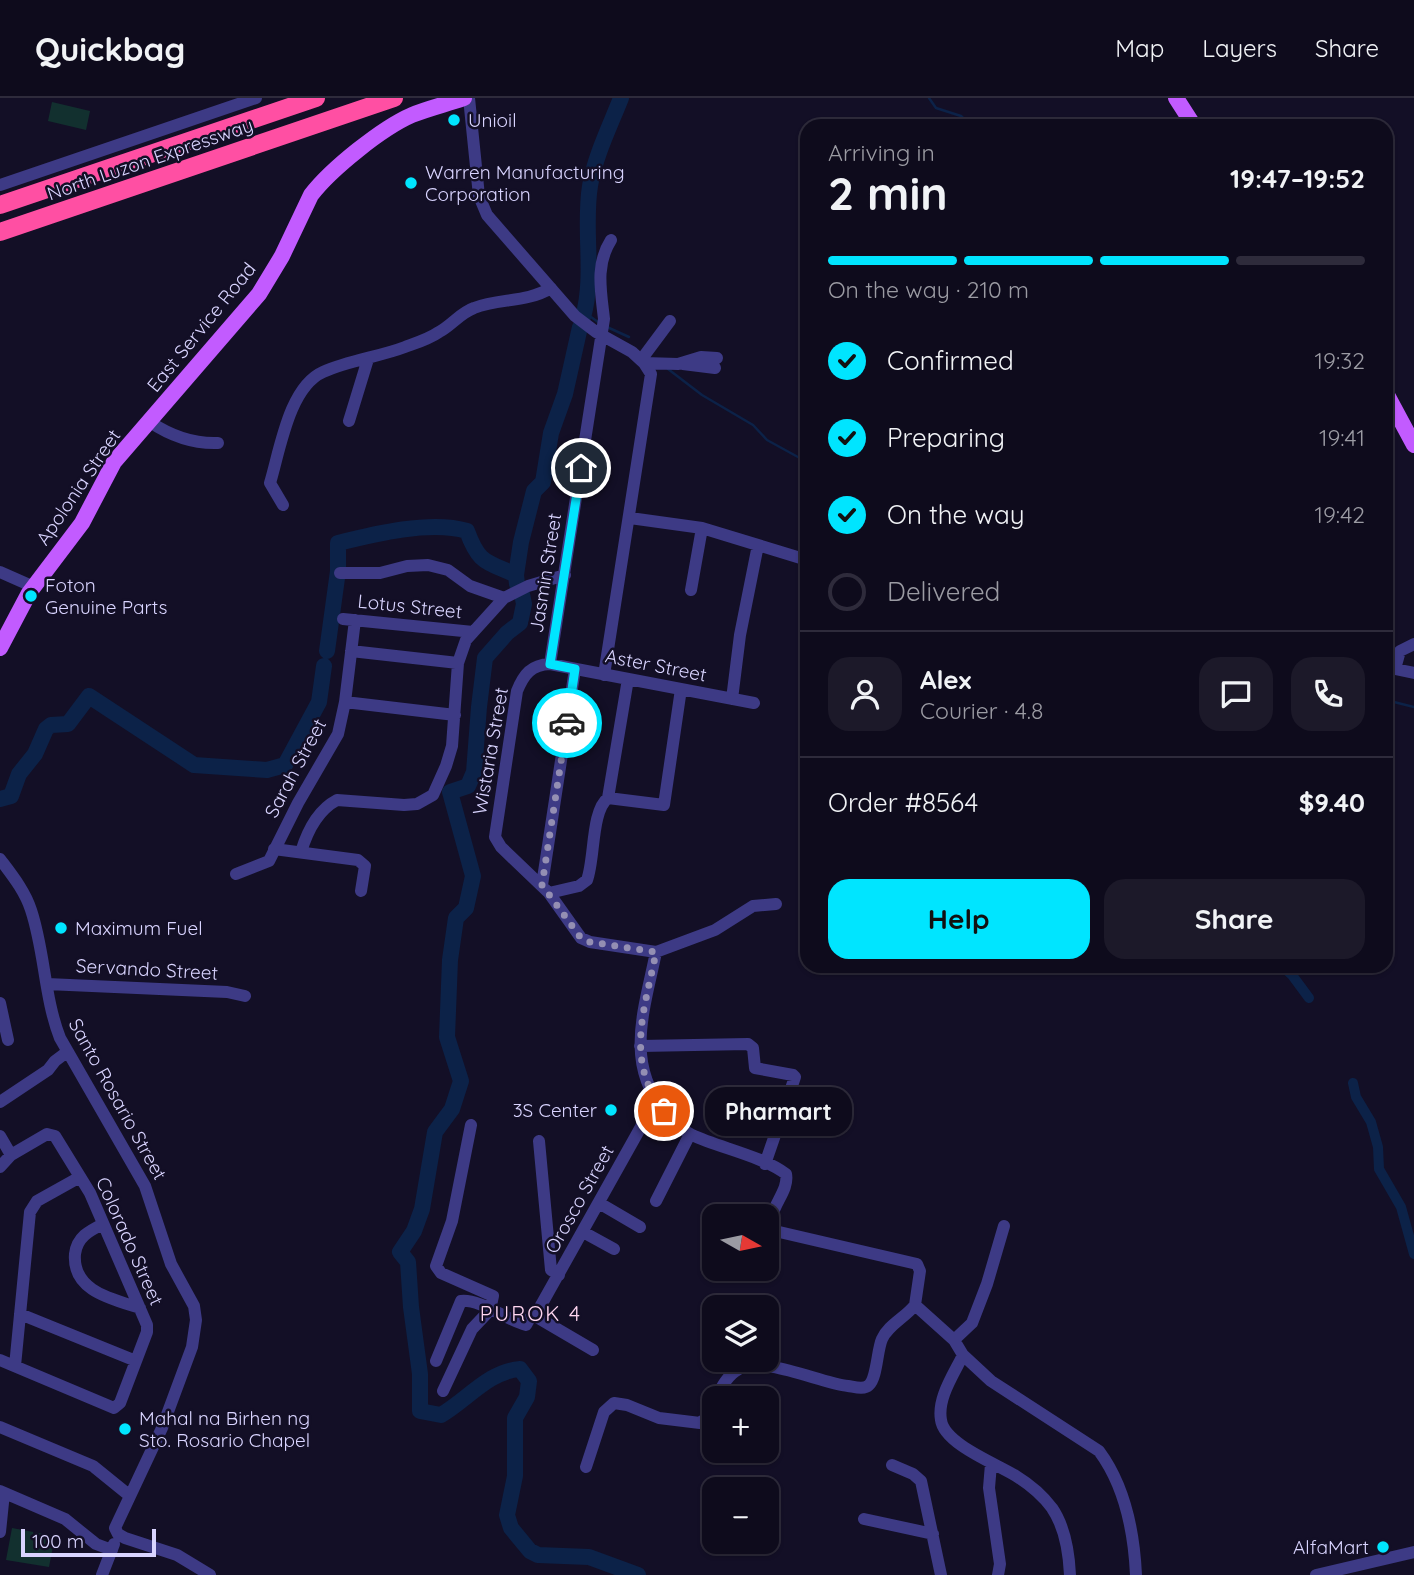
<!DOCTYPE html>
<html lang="en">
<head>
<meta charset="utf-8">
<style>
	:root { --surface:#0e0b1c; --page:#1c1929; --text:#f1f3f6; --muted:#9b9ba3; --line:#2e2b3b; --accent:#00e5ff }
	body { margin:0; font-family:Quicksand,sans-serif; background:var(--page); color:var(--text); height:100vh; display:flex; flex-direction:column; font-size:26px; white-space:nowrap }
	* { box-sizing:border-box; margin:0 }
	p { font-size:23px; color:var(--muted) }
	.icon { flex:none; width:38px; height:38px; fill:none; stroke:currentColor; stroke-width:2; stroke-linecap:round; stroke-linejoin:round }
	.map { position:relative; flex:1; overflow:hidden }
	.details { position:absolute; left:800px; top:21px; width:593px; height:854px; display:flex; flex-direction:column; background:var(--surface); border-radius:21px; box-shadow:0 2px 5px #0004,0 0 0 2px var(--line) }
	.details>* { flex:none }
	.needle { width:46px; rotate:99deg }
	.fabs { position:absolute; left:702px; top:1106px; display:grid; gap:14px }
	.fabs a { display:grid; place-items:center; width:77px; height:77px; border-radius:14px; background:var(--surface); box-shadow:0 2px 5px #0004,0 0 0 2px var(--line); font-size:35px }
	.scale { position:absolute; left:21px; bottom:18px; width:135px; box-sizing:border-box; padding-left:7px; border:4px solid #d9d4ff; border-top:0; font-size:19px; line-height:24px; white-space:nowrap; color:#d9d4ff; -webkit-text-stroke:5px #130f26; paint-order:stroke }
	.pin { position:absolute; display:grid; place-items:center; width:60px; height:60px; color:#fff; margin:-30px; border:4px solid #fff; border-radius:50%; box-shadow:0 2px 7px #0007 }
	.courier { position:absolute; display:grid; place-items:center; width:70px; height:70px; margin:-35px; border:5px solid #00e5ff; border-radius:50%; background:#fff; color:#222; box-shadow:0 2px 9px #0007 }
	.bubble { position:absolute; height:49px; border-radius:21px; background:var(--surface); box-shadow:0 2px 5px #0004,0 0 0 2px var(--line); font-size:23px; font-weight:700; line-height:49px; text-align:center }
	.head em { font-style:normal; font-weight:700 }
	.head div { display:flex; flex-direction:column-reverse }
	.head { display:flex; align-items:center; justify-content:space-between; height:119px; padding:0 28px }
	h1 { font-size:46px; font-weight:700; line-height:52px }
	.bar { display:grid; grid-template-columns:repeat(4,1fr); gap:10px 7px; align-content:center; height:84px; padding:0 28px }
	.bar i { height:9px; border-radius:5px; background:var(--line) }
	.bar .active { background:var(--accent) }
	.bar p { grid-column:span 4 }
	.line { display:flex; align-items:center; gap:18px; padding:0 28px; border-top:2px solid var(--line) }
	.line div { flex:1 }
	.round { display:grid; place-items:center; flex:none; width:74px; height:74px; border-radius:21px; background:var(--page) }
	ol { padding:0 28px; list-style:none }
	li { display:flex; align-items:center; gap:21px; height:77px }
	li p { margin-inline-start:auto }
	li .icon { padding:7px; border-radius:50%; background:var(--accent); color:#111; stroke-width:4 }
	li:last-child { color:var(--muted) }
	li i { width:38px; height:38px; border:4px solid var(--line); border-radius:50% }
	.primary-button { display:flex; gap:14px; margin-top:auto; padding:14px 28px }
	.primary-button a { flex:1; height:80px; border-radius:21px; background:var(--accent); color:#111; font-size:28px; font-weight:700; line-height:80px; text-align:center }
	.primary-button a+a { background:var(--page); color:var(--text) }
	header { display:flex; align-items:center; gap:42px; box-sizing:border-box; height:98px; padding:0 35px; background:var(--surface); border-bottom:2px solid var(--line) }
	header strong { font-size:33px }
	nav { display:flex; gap:38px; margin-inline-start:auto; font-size:24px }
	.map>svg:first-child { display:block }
	.green { fill:#12302f }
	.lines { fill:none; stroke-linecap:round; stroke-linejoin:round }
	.stream { stroke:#0c2248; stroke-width:2.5 }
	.canal { stroke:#0c2248; stroke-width:10 }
	.river { stroke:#0c2248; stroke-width:16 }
	.minor { stroke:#3d3a85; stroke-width:12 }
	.major { stroke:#c25bff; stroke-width:16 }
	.highway { stroke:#ff4fa3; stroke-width:18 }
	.done { stroke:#948fb3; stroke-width:7; stroke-dasharray:0 12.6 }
	.route { stroke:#00e5ff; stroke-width:9 }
	.poi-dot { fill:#00e5ff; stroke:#130f26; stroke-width:2.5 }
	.labels { text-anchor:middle; stroke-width:5; stroke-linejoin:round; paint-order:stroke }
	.poi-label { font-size:19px; fill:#d9d4ff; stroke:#130f26; text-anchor:start }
	.street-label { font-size:19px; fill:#d9d4ff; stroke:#130f26 }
	.neighbourhood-label { font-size:21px; letter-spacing:2px; fill:#ffd6f0; stroke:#130f26 }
</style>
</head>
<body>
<header>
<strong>Quickbag</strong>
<nav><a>Map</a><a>Layers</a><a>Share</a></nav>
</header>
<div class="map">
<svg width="1414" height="1477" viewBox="0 0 1414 1477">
	<rect width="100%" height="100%" fill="#130f26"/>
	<path class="green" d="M52 4 90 13 86 32 48 23Z
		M12 1430 55 1438 49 1469 6 1462Z"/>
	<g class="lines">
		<path class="stream" d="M929 0 936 10 961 18 971 28
			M584 214 598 224
			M607 229 629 239
			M668 271 702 297 753 327 767 342 807 364
			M1386 602 1414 609"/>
		<path class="canal" d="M1282 868 1292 877 1309 900
			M1353 985 1356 999 1371 1024 1378 1049 1379 1071 1401 1109 1414 1156"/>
		<path class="river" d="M583 219C595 177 583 131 590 88 595 58 610 28 621 0
			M517 486 516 477 521 444 534 393 543 384 551 335 565 296 580 229
			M522 496 524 506 520 525 507 535 485 560 479 609 474 674 468 688 450 694 473 778 466 810 456 820 450 862 447 939 461 983 452 1011 435 1034 422 1111 414 1133 400 1154 408 1164 411 1209 420 1276V1313L441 1317C467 1302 489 1273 520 1271L529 1283 527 1299 515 1320V1378L507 1417 511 1430 530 1453 538 1457 589 1459 638 1477
			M327 553 338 473V445C374 436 431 422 467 433 479 466 486 463 516 477
			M0 701 11 698 19 676 35 656 46 631 51 627 68 626 89 598 194 667 267 672 285 667 319 604 324 568"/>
		<path class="minor" d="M469 0 479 98 487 117 575 218 596 234 632 254 644 265 651 276 604 577
			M0 87 256 0
			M641 262 670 223
			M644 265 678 266 701 259 717 260
			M683 266 715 270
			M349 323 368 261
			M150 324C171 338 192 346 218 345
			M283 407 270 385C280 352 289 289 323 274 349 262 379 259 405 249 416 245 429 241 439 234 452 227 460 215 474 210 499 200 526 205 551 190
			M630 420 702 430 807 462
			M0 474 34 489
			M340 475H380L407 468 428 467 448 472 470 488 504 500
			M691 492 702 430
			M343 521 473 534
			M1414 546 1400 553 1395 571 1414 575
			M351 553 458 565
			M550 566 604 221C601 193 595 167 611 142
			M732 601 740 537 758 447
			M345 604 455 617
			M754 605 550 566C531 567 524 576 517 593L495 739 501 749 549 795 581 840 590 844 656 854 715 832 753 808 776 806
			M608 700 664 707 681 591
			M274 751 358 762 365 768 361 793
			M301 754C307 734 318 712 337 702L404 707 417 706 433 697 446 668 452 648 458 565 466 542 504 500 528 488 565 477
			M0 761C12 777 25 793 31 812 45 854 44 899 60 940L145 1088 171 1166 194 1208 196 1222 192 1249 162 1330 115 1430 118 1436 125 1440 177 1457 210 1477
			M236 776 269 763 298 705 338 636 345 604 355 522
			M542 787 575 571
			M549 795 579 788 587 782C595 761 591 713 608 700L628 581
			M656 854C645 909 624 965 664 1012 672 1022 681 1032 692 1037 720 1050 762 1058 786 1076 790 1096 763 1113 775 1133L917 1166 920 1173 915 1207
			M47 886 227 894 245 898
			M0 905 8 942
			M640 948 748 946 753 950 755 970 793 977 795 979 765 1066
			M0 1004 48 972 55 963 67 954
			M0 1038 11 1057
			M539 1043 551 1172 559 1177
			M0 1069 11 1057 47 1036 55 1038 90 1095 147 1227V1234L120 1305 114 1310 0 1262
			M656 1103 690 1036
			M599 1105 640 1129
			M103 1126C89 1133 77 1139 75 1156 72 1193 112 1201 140 1210
			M583 1134 614 1151
			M20 1216 136 1263
			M535 1218 593 1252
			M954 1242 972 1225 987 1186 1004 1128
			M963 1257C954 1276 937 1300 941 1322 944 1346 997 1366 1016 1378 1029 1386 1043 1398 1052 1410 1065 1429 1069 1455 1070 1477
			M436 1263 461 1203C481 1201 506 1222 526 1227L530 1220 535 1218 656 1002
			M15 1268 30 1114 37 1103 80 1079
			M443 1293 472 1231 490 1212 493 1198 441 1175 436 1168 452 1123 471 1027
			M716 1300C721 1290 728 1276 739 1271 765 1258 820 1285 848 1288 855 1289 864 1292 869 1287 877 1280 877 1252 882 1241 888 1227 906 1219 915 1207L954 1242 963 1257 991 1283 1099 1353C1125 1388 1134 1434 1136 1477
			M0 1329 93 1368 130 1398
			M991 1366 989 1390 1000 1466 998 1477
			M892 1367 913 1376 921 1383 941 1477
			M586 1369 604 1314 614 1305 627 1307 659 1320 700 1325 706 1320 714 1305
			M0 1393 65 1421 96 1446 112 1452
			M864 1421 933 1436
			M0 1434 4 1395
			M102 1477 114 1446
			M1316 1477 1414 1454"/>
		<path class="major" d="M1176 0 1194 28
			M1386 295 1414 347
			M0 550 29 495 82 425 114 364 259 196 282 158 311 97C331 71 382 30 412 17 429 10 447 6 464 0"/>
		<path class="highway" d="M0 107 316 0
			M0 134 394 0"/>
	</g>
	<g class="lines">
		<path class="done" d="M567 625 542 787 581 840 590 844 656 854C645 911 624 963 664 1013"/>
		<path class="route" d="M567 625 575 571 550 566 581 370"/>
	</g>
	<g class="poi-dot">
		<circle cx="454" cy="22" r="7"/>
		<circle cx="411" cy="85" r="7"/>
		<circle cx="31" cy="498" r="7"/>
		<circle cx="61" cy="830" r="7"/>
		<circle cx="611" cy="1012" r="7"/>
		<circle cx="125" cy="1331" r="7"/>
		<circle cx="1383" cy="1449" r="7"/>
	</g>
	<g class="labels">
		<g class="poi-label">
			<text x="468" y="29">Unioil</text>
			<text x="425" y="81">Warren Manufacturing<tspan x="425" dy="22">Corporation</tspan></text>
			<text x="45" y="494">Foton<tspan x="45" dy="22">Genuine Parts</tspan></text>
			<text x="75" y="837">Maximum Fuel</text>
			<text x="597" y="1019" text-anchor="end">3S Center</text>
			<text x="139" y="1327">Mahal na Birhen ng<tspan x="139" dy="22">Sto. Rosario Chapel</tspan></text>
			<text x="1369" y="1456" text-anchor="end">AlfaMart</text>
		</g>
		<g class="street-label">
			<text transform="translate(150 61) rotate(-19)" y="7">North Luzon Expressway</text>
			<text transform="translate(201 229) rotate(-51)" y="7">East Service Road</text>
			<text transform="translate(78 389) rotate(-56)" y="7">Apolonia Street</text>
			<text transform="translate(545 475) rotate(-81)" y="7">Jasmin Street</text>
			<text transform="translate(410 508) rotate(6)" y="7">Lotus Street</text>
			<text transform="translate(656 567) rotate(11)" y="7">Aster Street</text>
			<text transform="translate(490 653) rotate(-80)" y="7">Wistaria Street</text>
			<text transform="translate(295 670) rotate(-62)" y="7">Sarah Street</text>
			<text transform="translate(147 871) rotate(3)" y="7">Servando Street</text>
			<text transform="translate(118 1001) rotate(61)" y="7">Santo Rosario Street</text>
			<text transform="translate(579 1101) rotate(-61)" y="7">Orosco Street</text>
			<text transform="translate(130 1143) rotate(66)" y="7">Colorado Street</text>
		</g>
		<g class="neighbourhood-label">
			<text x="531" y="1223">PUROK 4</text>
		</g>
	</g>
</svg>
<div class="fabs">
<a><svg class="needle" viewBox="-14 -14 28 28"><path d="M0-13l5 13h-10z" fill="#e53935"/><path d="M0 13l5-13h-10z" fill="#9b9ba3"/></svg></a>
<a><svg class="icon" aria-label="layers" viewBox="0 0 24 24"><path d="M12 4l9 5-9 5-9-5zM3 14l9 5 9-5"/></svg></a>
<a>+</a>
<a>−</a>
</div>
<div class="scale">100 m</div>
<div class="pin" style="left:664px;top:1013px;background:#ea580c"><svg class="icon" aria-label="bag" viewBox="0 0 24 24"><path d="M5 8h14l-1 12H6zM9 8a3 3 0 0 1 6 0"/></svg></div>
<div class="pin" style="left:581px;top:370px;background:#1f2937"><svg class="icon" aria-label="home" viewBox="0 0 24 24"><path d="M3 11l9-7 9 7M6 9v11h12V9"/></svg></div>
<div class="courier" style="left:567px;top:625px"><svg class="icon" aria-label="car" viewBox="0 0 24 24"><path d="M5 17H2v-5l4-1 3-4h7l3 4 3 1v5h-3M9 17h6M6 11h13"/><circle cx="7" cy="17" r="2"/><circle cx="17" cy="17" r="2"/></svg></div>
<div class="bubble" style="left:705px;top:989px;width:147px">Pharmart</div>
<section class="details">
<div class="head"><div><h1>2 min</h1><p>Arriving in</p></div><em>19:47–19:52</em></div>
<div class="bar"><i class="active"></i><i class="active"></i><i class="active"></i><i></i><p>On the way · 210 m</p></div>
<ol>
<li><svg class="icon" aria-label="check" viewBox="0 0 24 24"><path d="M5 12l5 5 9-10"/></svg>Confirmed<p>19:32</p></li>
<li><svg class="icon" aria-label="check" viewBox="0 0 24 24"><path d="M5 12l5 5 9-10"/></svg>Preparing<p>19:41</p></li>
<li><svg class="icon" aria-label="check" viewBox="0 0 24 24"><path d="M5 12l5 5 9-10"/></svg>On the way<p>19:42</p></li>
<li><i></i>Delivered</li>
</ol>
<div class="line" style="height:126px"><a class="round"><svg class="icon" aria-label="person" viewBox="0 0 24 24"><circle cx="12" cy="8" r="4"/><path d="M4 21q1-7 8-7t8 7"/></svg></a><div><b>Alex</b><p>Courier · 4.8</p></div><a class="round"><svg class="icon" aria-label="chat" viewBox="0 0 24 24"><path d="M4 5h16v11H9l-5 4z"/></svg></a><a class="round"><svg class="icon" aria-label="phone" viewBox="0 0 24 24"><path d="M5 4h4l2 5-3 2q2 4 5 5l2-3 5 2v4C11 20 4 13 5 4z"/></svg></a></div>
<div class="line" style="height:91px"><div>Order #8564</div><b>$9.40</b></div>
<div class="primary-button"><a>Help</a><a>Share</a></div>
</section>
</div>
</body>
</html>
